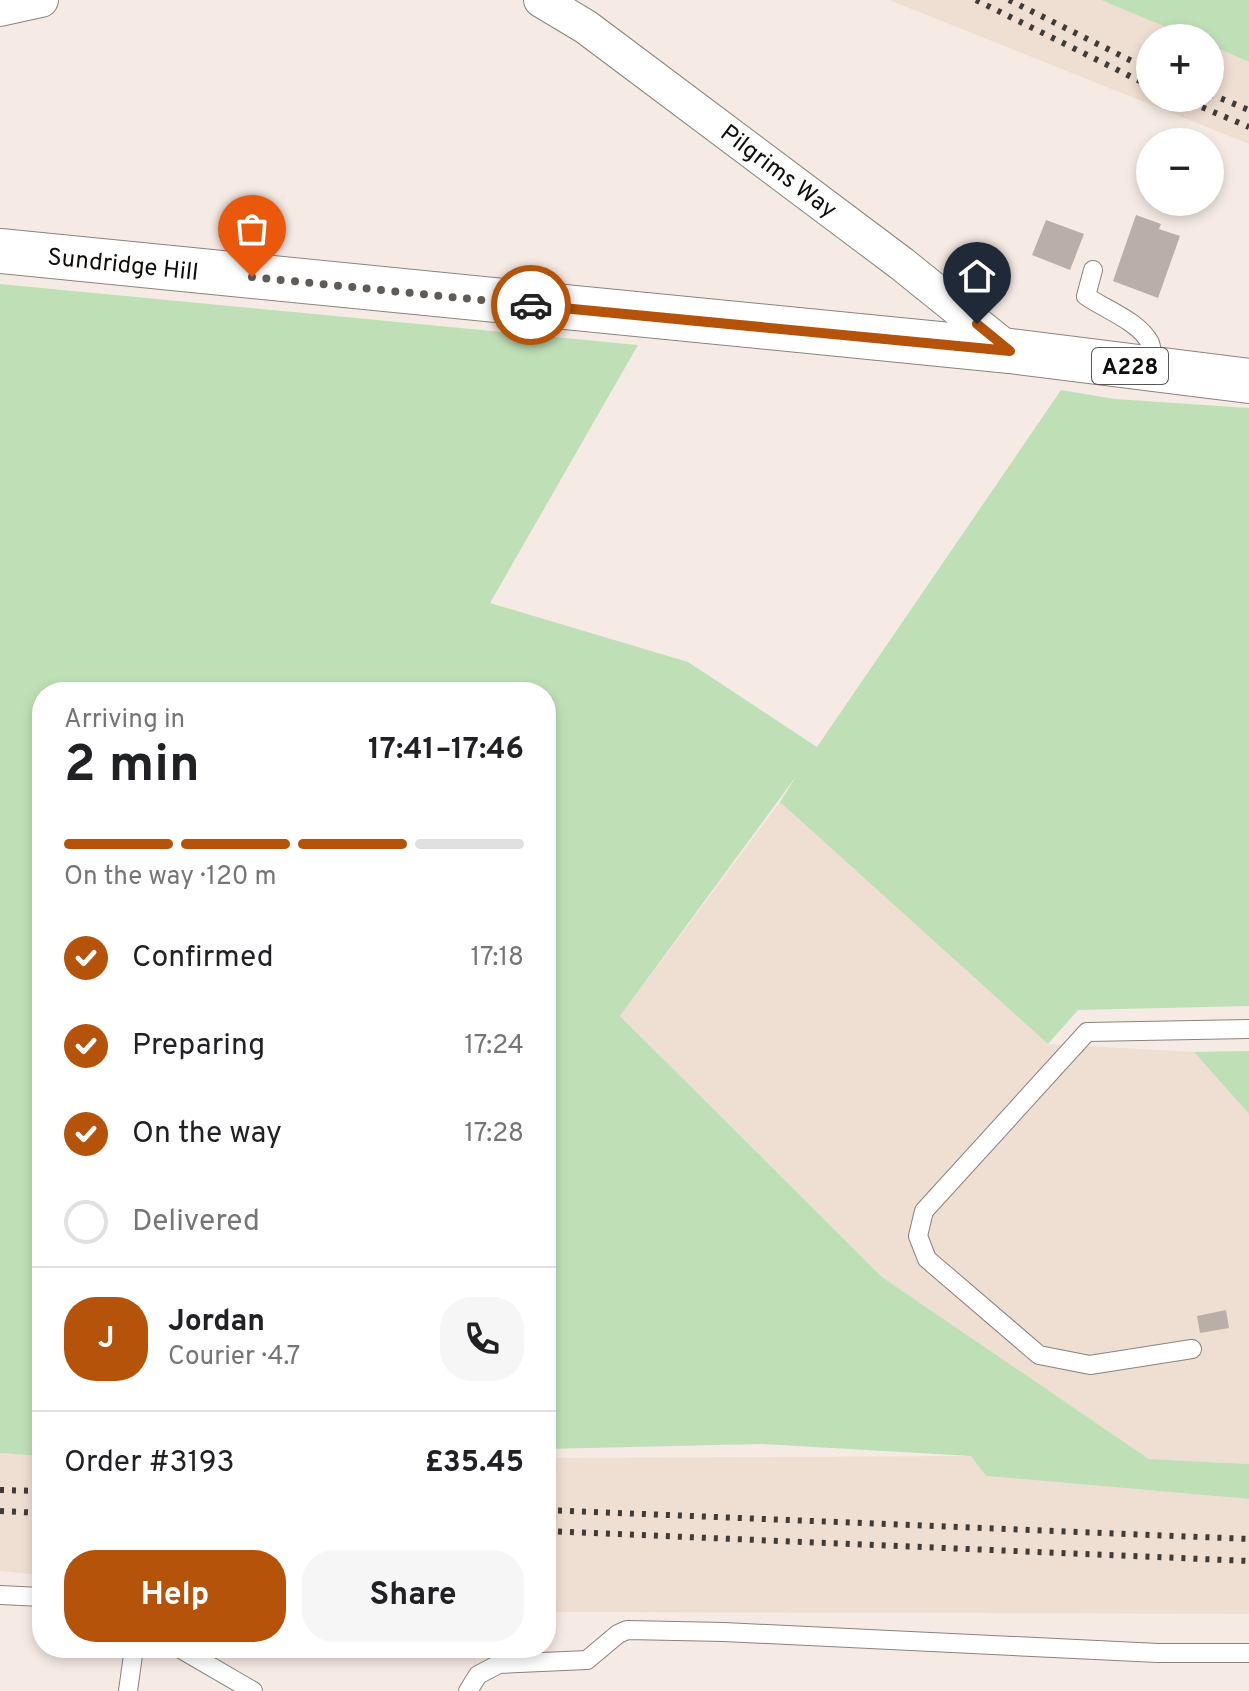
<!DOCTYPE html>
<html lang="en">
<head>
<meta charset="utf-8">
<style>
	:root { --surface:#fff; --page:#f6f6f6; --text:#202124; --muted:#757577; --line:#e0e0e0; --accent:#b45309 }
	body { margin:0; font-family:Overpass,sans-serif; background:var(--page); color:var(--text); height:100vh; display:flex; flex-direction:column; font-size:30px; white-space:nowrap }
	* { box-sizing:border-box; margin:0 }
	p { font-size:26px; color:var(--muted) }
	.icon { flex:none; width:44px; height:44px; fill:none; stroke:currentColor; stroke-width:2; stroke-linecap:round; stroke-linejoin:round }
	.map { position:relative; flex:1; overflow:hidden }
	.sheet { position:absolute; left:32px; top:682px; width:524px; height:976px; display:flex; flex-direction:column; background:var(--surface); border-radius:32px; box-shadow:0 4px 12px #0003 }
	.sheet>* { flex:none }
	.tools { position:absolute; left:1136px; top:24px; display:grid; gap:16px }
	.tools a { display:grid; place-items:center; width:88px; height:88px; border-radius:50%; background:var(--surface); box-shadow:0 4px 12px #0003; font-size:40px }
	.pin { position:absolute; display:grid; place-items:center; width:68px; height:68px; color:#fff; margin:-82px -34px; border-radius:50% 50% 50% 0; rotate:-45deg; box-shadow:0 0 8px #0007 }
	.pin .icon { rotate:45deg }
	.courier { position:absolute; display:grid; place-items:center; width:80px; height:80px; margin:-40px; border:6px solid #b45309; border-radius:50%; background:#fff; color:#222; box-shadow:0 2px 10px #0007 }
	.head em { font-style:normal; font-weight:700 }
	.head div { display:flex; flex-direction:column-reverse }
	.head { display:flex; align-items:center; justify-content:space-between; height:136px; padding:0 32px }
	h1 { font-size:52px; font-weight:700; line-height:60px }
	.bar { display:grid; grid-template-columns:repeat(4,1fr); gap:12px 8px; align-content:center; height:96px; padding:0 32px }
	.bar i { height:10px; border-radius:6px; background:var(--line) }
	.bar .on { background:var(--accent) }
	.bar p { grid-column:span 4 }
	.line { display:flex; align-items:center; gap:20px; padding:0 32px; border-top:2px solid var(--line) }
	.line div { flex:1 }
	.round { display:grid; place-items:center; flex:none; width:84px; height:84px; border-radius:32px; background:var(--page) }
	ol { padding:0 32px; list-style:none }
	li { display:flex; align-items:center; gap:24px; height:88px }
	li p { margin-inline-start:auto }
	li .icon { padding:8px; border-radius:50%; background:var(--accent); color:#fff; stroke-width:4 }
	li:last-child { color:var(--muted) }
	li i { width:44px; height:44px; border:4px solid var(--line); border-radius:50% }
	.button { display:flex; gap:16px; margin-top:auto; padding:16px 32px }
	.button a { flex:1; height:92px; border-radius:32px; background:var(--accent); color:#fff; font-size:32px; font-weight:700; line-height:92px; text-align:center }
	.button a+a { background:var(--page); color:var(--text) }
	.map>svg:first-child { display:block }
	.built { fill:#efded2 }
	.green { fill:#bfe0b7 }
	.building { fill:#b9afa8 }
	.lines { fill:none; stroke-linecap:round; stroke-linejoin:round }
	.service-casing { stroke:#8c827c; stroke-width:20 }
	.minor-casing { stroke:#8c827c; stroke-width:36 }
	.trunk-casing { stroke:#8c827c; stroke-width:46 }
	.service { stroke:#fff; stroke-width:18 }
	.minor { stroke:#fff; stroke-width:34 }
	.trunk { stroke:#fff; stroke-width:44 }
	.rail { stroke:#403b37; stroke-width:6; stroke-dasharray:4 8; stroke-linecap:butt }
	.done { stroke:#605b56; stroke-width:8; stroke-dasharray:0 14.4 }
	.route { stroke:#b45309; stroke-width:10 }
	.labels { text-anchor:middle; stroke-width:6; stroke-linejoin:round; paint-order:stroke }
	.shield { fill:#fff; stroke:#585654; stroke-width:2 }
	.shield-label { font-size:22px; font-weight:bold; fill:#100d0a }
	.street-label { font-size:24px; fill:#100d0a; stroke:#fff }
</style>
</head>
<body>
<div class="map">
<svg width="1249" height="1691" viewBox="0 0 1249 1691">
	<rect width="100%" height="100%" fill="#f6ebe4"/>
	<path class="built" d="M889 0H1101L1192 38H1150V98H1210V45L1249 62V144Z
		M780 802 1048 1044 1194 1052 1249 1114V1464L1149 1459 882 1277 620 1016Z
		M0 1453 42 1456V1575L0 1571Z
		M971 1456 987 1476 1249 1499V1614L546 1612V1458Z"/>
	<path class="green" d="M1101 0H1249V62L1210 45V38H1192Z
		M0 284 638 345 490 603 688 662 817 747 1061 390 1115 399 1249 408V1006L1078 1010 1048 1044 780 802 797 775 620 1016 882 1277 1149 1459 1249 1464V1499L986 1476 971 1456 761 1444 546 1449V692H42V1456L0 1453Z
		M1249 1051V1114L1194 1052Z"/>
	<path class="building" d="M1136 215 1161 224 1159 229 1180 236 1158 298 1113 281Z
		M1046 220 1084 234 1070 270 1032 255Z
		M1226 1310 1229 1328 1200 1333 1197 1316Z"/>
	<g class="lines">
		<defs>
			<path id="service" d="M1093 270 1086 296C1104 309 1139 321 1150 343 1153 350 1150 361 1148 369
				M1192 1349 1090 1365 1039 1355 927 1259 918 1236 924 1211 1087 1032 1249 1029
				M0 1595 42 1597
				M179 1648 253 1691
				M128 1691 134 1648
				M468 1691 478 1675 499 1664 587 1660 618 1634 627 1630 724 1632 1158 1653H1249"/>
			<path id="minor" d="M541 0 586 27 902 264 1010 351
				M0 9 41 0"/>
			<path id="trunk" d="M0 251 1010 351 1249 381"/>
		</defs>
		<use href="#service" class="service-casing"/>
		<use href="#minor" class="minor-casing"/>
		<use href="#trunk" class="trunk-casing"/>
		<use href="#service" class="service"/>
		<use href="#minor" class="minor"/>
		<use href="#trunk" class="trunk"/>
		<path class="rail" d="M976 0 1150 86
			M1009 0 1150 70
			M1210 94 1249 110
			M1180 98 1249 127
			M0 1490 42 1491
			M546 1510 1249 1539
			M0 1511 42 1513
			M546 1531 1249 1561"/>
	</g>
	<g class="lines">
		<path class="done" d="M252 277 531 305"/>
		<path class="route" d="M531 305 1010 351 977 324"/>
	</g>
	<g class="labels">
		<rect class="shield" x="1092" y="348" width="76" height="36" rx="6"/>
		<g class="shield-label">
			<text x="1130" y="374">A228</text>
		</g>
		<g class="street-label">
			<text transform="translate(779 171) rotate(37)" y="8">Pilgrims Way</text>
			<text transform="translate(123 264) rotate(6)" y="8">Sundridge Hill</text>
		</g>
	</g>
</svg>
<div class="tools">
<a>+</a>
<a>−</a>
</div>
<div class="pin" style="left:252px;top:277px;background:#ea580c"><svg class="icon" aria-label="bag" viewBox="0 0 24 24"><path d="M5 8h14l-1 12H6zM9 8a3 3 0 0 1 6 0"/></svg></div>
<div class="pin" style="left:977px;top:324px;background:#1f2937"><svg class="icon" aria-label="home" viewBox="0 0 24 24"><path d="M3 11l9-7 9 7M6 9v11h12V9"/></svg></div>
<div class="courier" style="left:531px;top:305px"><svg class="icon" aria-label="car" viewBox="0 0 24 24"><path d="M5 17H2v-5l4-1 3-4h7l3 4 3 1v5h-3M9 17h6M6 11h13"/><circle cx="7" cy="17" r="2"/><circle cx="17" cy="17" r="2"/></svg></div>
<section class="sheet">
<div class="head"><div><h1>2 min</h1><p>Arriving in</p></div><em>17:41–17:46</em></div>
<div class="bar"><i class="on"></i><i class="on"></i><i class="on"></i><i></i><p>On the way · 120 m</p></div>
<ol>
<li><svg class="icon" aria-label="check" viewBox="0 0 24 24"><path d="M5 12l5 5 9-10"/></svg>Confirmed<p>17:18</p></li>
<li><svg class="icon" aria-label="check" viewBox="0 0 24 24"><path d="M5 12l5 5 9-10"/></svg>Preparing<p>17:24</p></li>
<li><svg class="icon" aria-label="check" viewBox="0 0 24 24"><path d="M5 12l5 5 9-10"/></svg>On the way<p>17:28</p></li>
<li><i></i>Delivered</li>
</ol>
<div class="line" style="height:144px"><b class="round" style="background:var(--accent);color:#fff">J</b><div><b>Jordan</b><p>Courier · 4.7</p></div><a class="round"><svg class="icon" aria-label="phone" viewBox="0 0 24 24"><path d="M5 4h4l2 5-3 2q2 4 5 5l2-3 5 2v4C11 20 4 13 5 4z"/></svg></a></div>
<div class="line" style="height:104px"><div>Order #3193</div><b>£35.45</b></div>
<div class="button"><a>Help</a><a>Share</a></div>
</section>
</div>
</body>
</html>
